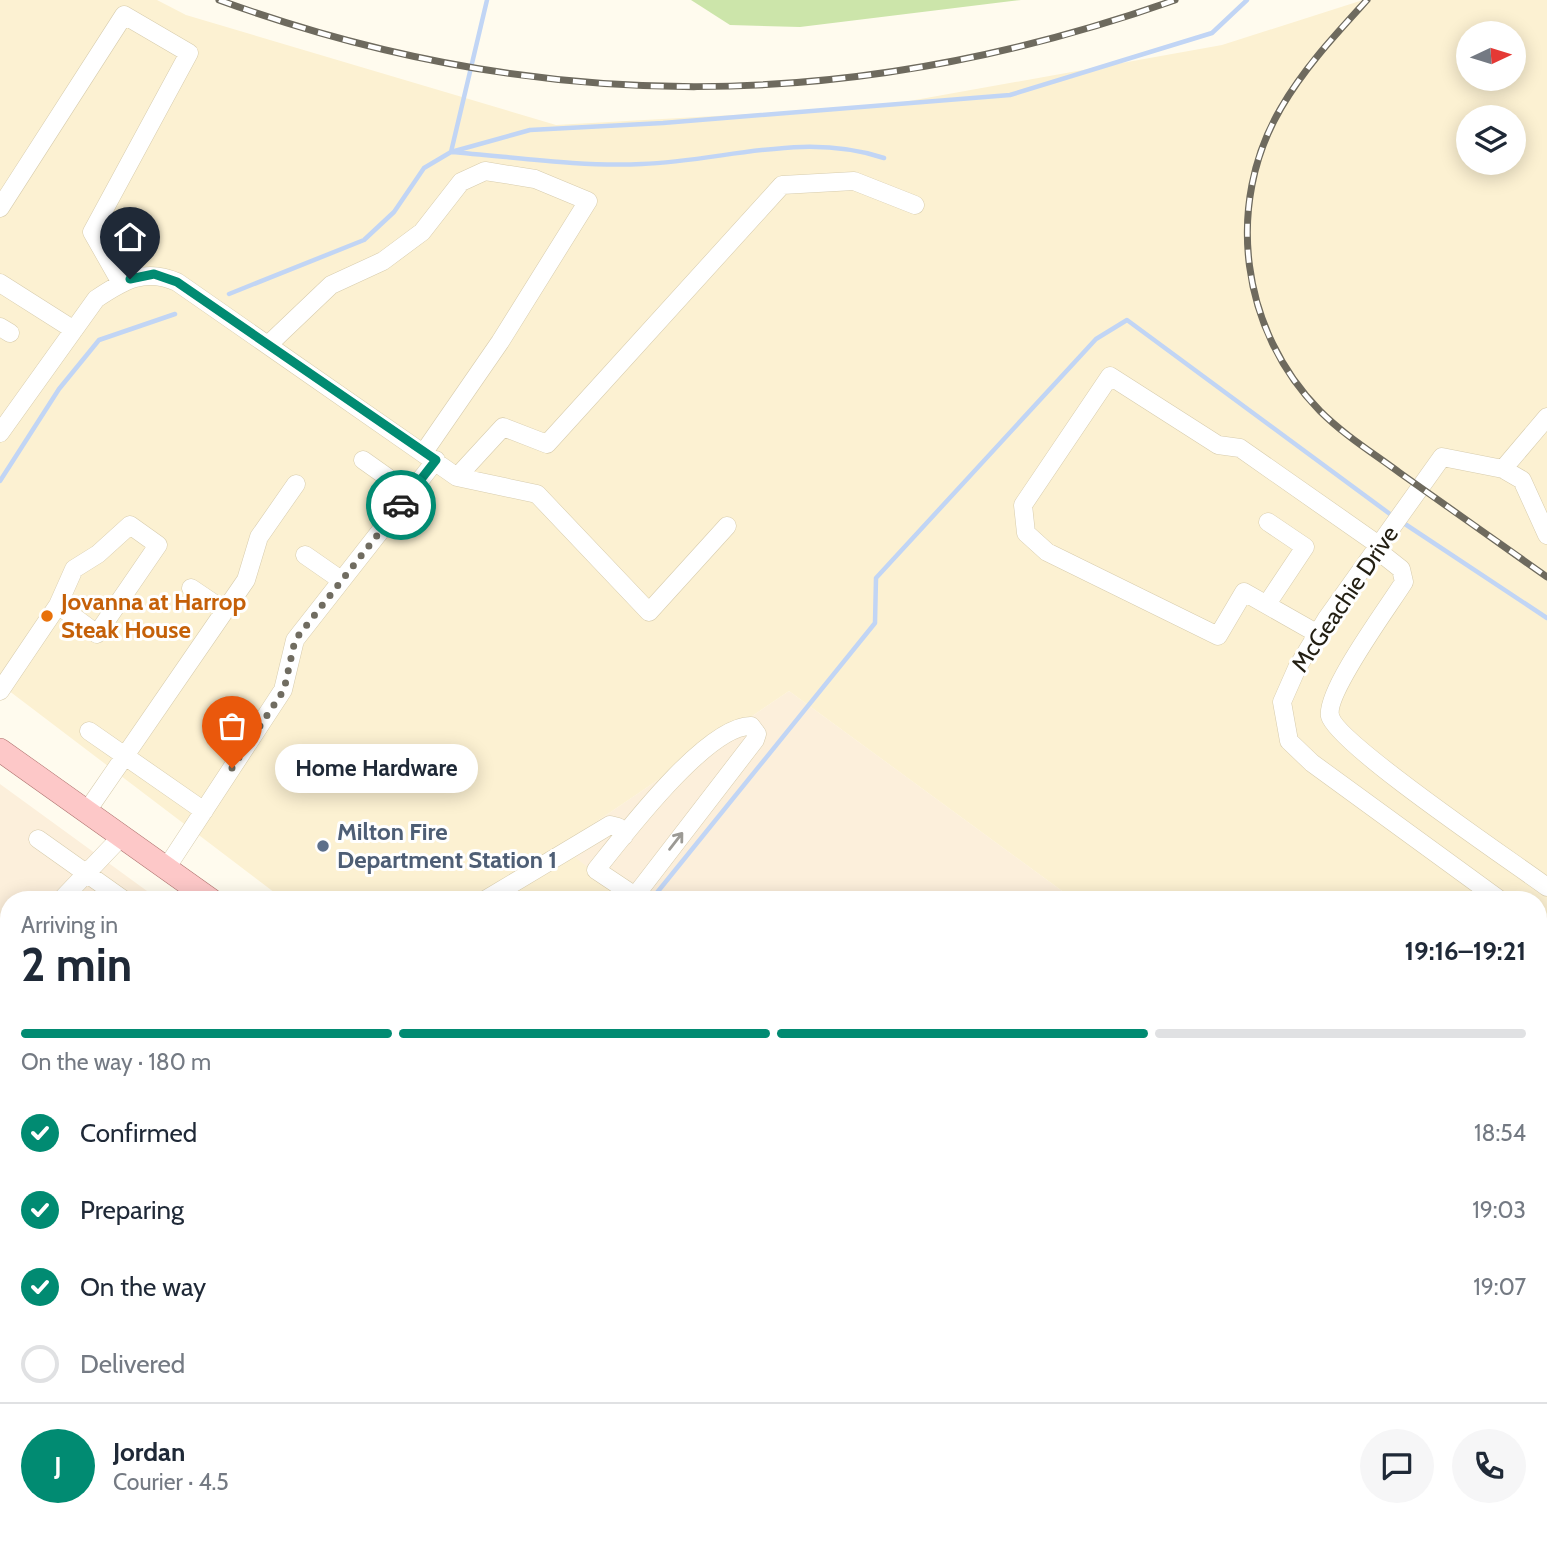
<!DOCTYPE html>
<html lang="en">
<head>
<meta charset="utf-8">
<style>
	:root { --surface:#fff; --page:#f6f6f7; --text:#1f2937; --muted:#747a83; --line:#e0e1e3; --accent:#018b72 }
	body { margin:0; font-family:Cabin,sans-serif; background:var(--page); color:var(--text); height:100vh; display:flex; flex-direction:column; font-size:26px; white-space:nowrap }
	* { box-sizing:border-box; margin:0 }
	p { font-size:23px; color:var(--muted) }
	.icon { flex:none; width:38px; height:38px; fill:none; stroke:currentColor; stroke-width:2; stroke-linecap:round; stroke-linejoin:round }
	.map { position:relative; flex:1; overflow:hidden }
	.drawer { position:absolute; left:0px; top:891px; width:1547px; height:653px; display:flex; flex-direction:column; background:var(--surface); border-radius:28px 28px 0 0; box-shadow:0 4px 18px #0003 }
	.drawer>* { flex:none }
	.needle { width:46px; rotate:86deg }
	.fabs { position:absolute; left:1456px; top:21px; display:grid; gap:14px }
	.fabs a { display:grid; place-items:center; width:70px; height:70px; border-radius:50%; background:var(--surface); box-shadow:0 4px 18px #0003; font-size:35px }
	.pin { position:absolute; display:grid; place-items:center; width:60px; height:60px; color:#fff; margin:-72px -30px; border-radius:50% 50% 50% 0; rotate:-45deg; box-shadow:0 0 7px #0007 }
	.pin .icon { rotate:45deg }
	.courier { position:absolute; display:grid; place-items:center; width:70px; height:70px; margin:-35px; border:5px solid #018b72; border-radius:50%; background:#fff; color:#222; box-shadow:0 2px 9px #0007 }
	.bubble { position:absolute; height:49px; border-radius:24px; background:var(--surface); box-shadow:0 4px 18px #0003; font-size:23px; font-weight:800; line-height:49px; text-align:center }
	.summary em { font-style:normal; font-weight:800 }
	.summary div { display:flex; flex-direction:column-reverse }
	.summary { display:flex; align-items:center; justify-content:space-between; height:119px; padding:0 21px }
	h1 { font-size:46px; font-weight:800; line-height:52px }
	.bar { display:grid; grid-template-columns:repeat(4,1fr); gap:10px 7px; align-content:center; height:84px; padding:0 21px }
	.bar i { height:9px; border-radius:5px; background:var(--line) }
	.bar .selected { background:var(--accent) }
	.bar p { grid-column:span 4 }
	.line { display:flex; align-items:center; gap:18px; padding:0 21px; border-top:2px solid var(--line) }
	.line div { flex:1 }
	.round { display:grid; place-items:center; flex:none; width:74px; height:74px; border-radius:37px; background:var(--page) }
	ol { padding:0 21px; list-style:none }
	li { display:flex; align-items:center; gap:21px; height:77px }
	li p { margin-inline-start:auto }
	li .icon { padding:7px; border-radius:50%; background:var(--accent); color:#fff; stroke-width:4 }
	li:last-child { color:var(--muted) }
	li i { width:38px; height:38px; border:4px solid var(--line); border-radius:50% }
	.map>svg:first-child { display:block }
	.commercial { fill:#fcefdb }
	.built { fill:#fcf1d2; fill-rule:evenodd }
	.green { fill:#cce5aa }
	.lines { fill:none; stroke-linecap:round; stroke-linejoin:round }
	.stream { stroke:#c1d5f5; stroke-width:4.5 }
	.minor-casing { stroke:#d7ccad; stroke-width:19 }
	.major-casing { stroke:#b07571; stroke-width:24 }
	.minor { stroke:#fff; stroke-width:18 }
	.major { stroke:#fdc8c8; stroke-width:23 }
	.rail-casing { stroke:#6e6a5e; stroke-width:7 }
	.rail { stroke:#fff; stroke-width:4.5; stroke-dasharray:13; stroke-linecap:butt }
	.oneway { stroke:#9c9a95 }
	.done { stroke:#706c60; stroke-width:7; stroke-dasharray:0 12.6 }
	.route { stroke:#018b72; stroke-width:9 }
	.food-dot { fill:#e8710a; stroke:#fff; stroke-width:2.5 }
	.service-dot { fill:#5c6f8a; stroke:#fff; stroke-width:2.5 }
	.labels { text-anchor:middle; stroke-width:6; stroke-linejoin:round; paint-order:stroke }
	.street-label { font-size:24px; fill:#231f13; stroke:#fff }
	.food-label { font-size:24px; font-weight:bold; fill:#c56008; stroke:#fff; text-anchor:start }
	.service-label { font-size:24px; font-weight:bold; fill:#4e5e75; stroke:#fff; text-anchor:start }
</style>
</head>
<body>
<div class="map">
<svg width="1547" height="1542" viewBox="0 0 1547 1542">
	<rect width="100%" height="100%" fill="#fffbee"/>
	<path class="commercial" d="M789 691 1073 899 467 900 537 862Z
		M0 784 158 899 9 900V1068L0 1071Z
		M1195 1535H1431L1424 1542H1187Z"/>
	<path class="built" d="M0 0H157L186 15 556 125 876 107 1222 45 1363 0H1547V1542H1424L1431 1535H1538V900L1073 899 789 691 537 862 467 899H283L0 684ZM1468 33H1514V79H1468ZM1468 117H1514V163H1468Z
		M567 851 628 899 473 900 546 863Z"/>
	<path class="green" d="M691 0H1021L800 27 730 25Z"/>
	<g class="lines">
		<path class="stream" d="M487 0 451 152 530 130 663 123 1010 95 1212 33 1247 0
			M229 294 364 240 394 212 424 168 451 152C514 157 579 167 642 164 725 161 802 131 884 158
			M0 481 59 389 99 340 175 314
			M1402 522 1547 618
			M651 900 875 623 876 578 1096 339 1127 320 1394 517
			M105 1542 112 1535"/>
		<defs>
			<path id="minor" d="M0 208 124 15 189 53 92 232 121 283
				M0 283 74 330
				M0 327 10 333
				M268 345 331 285 383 261 422 232 461 182 485 171 535 179 588 201 500 342 424 452
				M0 433 96 299C124 280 145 268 177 282L457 477 537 494 649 612 727 526
				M363 460 387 477 400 505
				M1503 469 1522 480 1547 535
				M457 477 503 427 547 444 782 185 854 181 915 205
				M1377 550 1401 569 1404 582C1389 606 1325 692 1330 716 1337 744 1513 862 1547 887
				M305 555 341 580
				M191 588 225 611
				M1267 604 1305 547 1268 522
				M1318 634 1244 592 1218 636 1047 552 1026 533 1023 505 1110 376 1218 445 1240 448 1380 546
				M0 691 58 605 74 569 98 554 130 525 158 545 97 634 58 605
				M89 731 204 811
				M87 811 246 580 259 537 296 484
				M38 839 124 900
				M167 867 283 690 295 640 436 460
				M635 896 755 740 757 734 751 726C707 725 624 835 596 870L635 896 636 900
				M61 900 122 836
				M485 900 610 825 618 827 624 836
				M1500 900 1312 763 1289 741 1282 702 1297 668 1327 618 1442 457 1503 469 1547 417
				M1538 927 1547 934
				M0 976 9 965
				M0 1023 9 1012
				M0 1055 9 1052
				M0 1127 9 1134
				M0 1460 9 1466
				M350 1535 359 1542
				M820 1535 831 1542
				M385 1542 392 1535
				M618 1542 624 1535"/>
			<path id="major" d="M0 750 211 900
				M1102 1535 1112 1542
				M61 1542 67 1535"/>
		</defs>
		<use href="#minor" class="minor-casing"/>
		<use href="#major" class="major-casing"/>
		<use href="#minor" class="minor"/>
		<use href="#major" class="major"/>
		<defs>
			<path id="rail" d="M219 0C541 117 853 114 1175 0
				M1367 0C1336 34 1304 68 1281 108 1224 205 1241 331 1320 411 1344 435 1373 453 1400 473 1449 508 1498 542 1547 577"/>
		</defs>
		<use href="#rail" class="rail-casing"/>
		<use href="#rail" class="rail"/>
	</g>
	<defs><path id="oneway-shaft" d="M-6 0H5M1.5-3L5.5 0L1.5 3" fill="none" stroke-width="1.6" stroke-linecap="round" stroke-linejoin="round" transform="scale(1.75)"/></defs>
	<use class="oneway" href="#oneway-shaft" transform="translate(676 841) rotate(-52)"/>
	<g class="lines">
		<path class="done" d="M232 768 284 690 295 640 401 505"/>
		<path class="route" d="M130 279 154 274 177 282 436 460 401 505"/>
	</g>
	<circle class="food-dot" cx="47" cy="616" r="7"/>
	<circle class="service-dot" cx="323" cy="846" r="7"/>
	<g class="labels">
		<g class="street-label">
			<text transform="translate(1345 599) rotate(-56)" y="8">McGeachie Drive</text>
		</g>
		<g class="food-label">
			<text x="61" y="610">Jovanna at Harrop<tspan x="61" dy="28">Steak House</tspan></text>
		</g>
		<g class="service-label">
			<text x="337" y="840">Milton Fire<tspan x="337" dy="28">Department Station 1</tspan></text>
		</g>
	</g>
</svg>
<div class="fabs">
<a><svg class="needle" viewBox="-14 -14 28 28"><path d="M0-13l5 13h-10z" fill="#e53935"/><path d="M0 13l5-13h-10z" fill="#747a83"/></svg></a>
<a><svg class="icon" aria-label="layers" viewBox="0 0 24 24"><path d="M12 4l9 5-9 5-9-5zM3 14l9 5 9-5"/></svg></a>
</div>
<div class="pin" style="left:232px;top:768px;background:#ea580c"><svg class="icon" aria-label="bag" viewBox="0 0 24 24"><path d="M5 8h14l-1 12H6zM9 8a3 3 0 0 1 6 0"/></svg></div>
<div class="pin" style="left:130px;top:279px;background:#1f2937"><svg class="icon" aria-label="home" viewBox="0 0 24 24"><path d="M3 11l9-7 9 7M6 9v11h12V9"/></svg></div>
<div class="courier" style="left:401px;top:505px"><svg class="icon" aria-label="car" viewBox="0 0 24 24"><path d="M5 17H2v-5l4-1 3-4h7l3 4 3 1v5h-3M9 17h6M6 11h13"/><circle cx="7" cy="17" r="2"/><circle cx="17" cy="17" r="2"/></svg></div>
<div class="bubble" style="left:275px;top:744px;width:203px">Home Hardware</div>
<section class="drawer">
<div class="summary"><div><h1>2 min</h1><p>Arriving in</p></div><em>19:16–19:21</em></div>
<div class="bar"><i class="selected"></i><i class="selected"></i><i class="selected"></i><i></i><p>On the way · 180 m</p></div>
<ol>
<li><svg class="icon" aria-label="check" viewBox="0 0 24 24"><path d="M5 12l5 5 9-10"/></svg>Confirmed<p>18:54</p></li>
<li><svg class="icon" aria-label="check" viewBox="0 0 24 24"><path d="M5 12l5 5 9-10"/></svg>Preparing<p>19:03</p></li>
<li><svg class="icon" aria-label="check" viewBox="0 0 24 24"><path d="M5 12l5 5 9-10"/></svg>On the way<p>19:07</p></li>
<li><i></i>Delivered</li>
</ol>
<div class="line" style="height:126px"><b class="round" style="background:var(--accent);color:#fff">J</b><div><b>Jordan</b><p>Courier · 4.5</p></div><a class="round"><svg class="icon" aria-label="chat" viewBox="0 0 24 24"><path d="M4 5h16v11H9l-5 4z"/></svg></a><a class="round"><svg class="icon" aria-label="phone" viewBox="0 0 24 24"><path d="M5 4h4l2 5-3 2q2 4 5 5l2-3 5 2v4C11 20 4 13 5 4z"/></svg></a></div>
</section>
</div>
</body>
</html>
